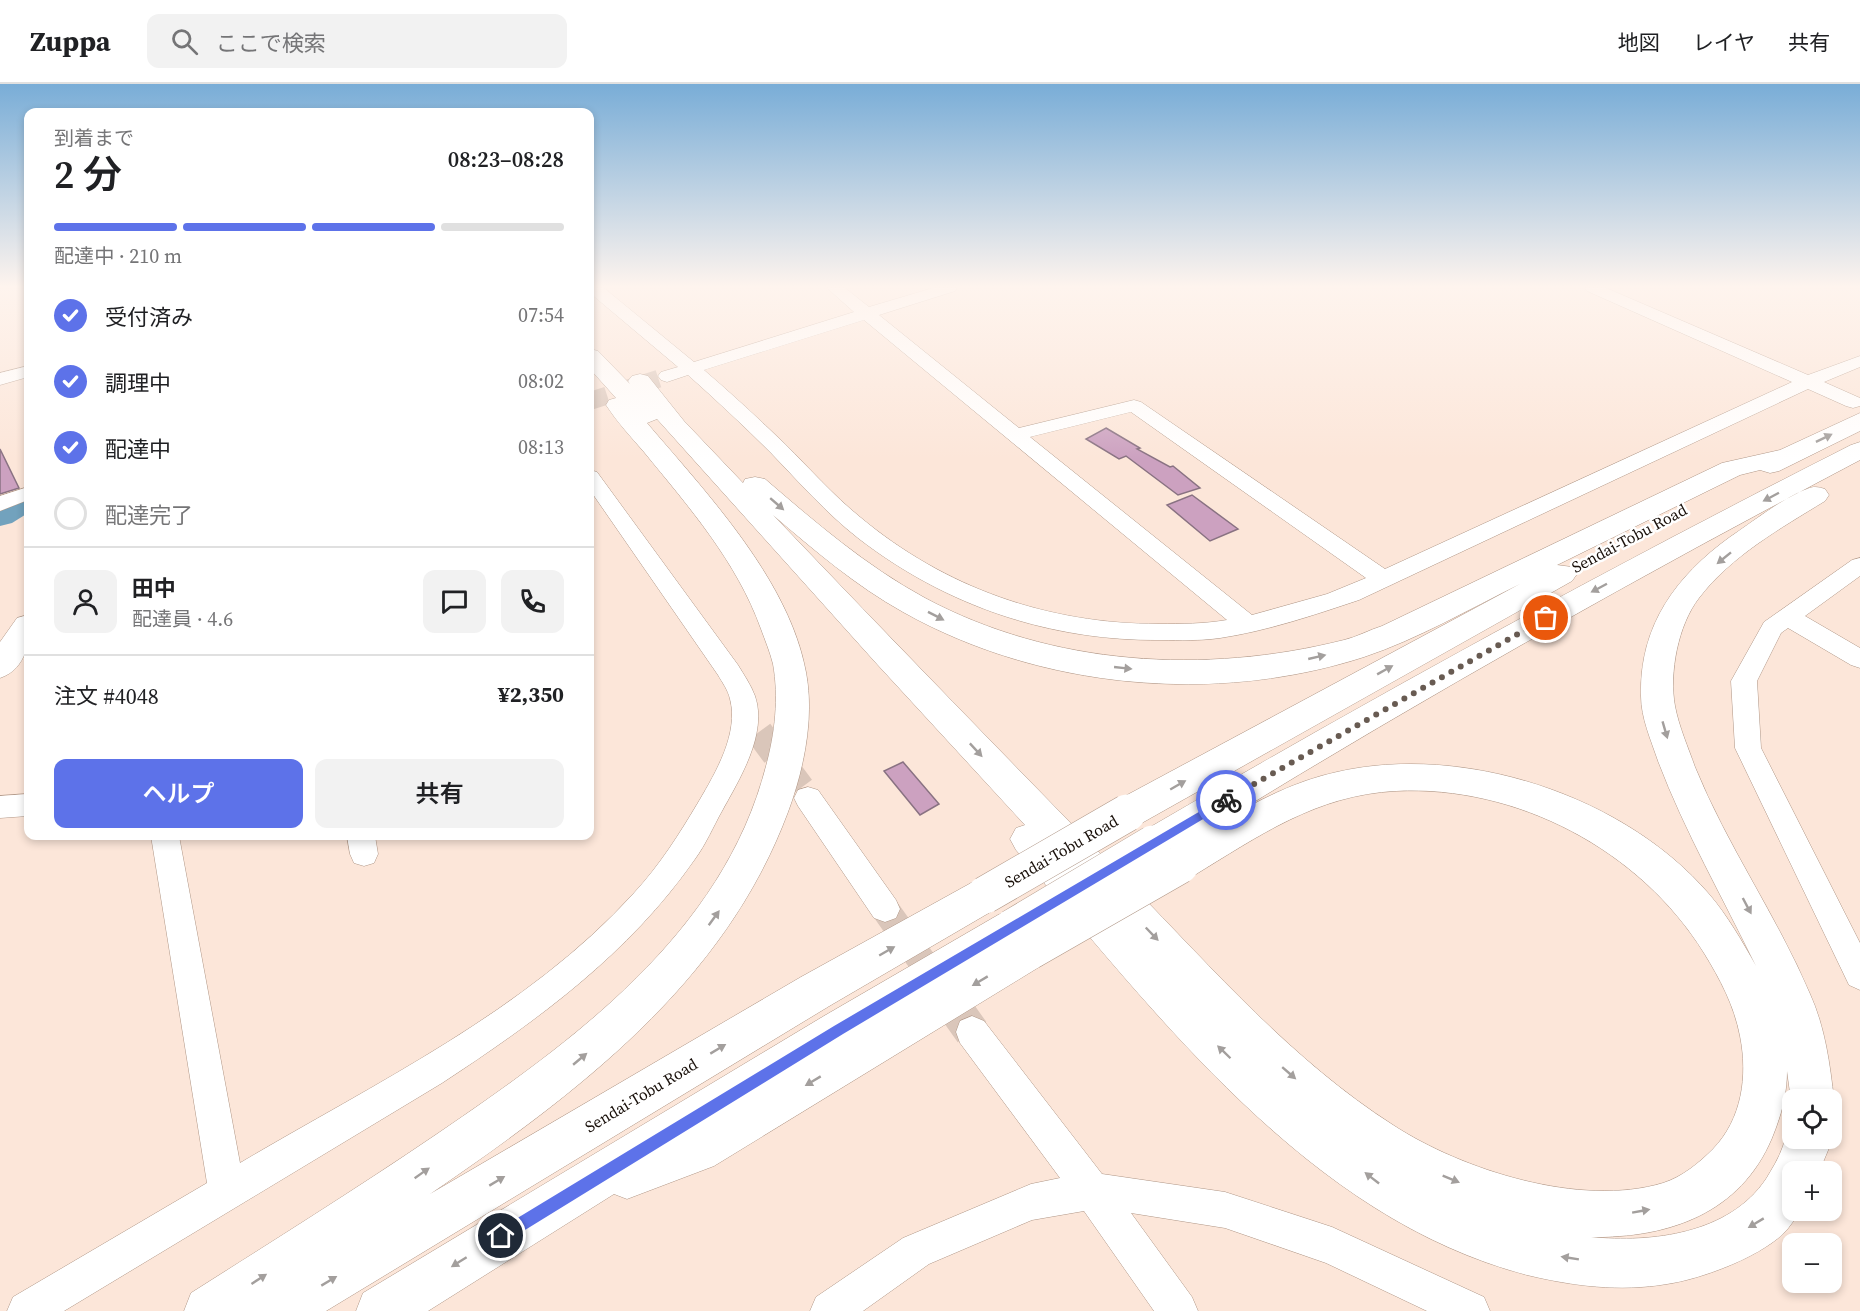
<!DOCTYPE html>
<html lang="ja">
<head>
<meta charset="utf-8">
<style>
	:root { --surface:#fff; --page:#f2f2f2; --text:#202124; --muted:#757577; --line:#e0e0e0; --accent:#5d72e9 }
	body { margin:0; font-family:"Source Serif 4","Noto Sans JP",serif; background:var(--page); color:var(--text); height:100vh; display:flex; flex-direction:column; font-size:22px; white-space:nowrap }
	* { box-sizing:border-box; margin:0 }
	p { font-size:20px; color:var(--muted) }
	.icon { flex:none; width:33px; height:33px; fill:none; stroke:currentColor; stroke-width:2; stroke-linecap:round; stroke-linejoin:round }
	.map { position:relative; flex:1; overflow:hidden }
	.sheet { position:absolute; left:24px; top:24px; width:570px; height:732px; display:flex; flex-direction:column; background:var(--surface); border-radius:12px; box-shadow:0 3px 9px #0003 }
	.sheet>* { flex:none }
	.fabs { position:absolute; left:1782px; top:1005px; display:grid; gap:12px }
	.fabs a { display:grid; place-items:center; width:60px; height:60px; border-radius:12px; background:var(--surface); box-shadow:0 3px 9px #0003; font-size:30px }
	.pin { position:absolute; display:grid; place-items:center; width:51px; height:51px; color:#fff; margin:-26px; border:3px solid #fff; border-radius:50%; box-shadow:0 2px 6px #0007 }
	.courier { position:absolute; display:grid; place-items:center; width:60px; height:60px; margin:-30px; border:4px solid #5d72e9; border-radius:50%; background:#fff; color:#222; box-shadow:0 2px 8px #0007 }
	.summary em { font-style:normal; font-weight:600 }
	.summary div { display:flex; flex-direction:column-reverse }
	.summary { display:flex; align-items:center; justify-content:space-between; height:102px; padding:0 30px }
	h1 { font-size:39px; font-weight:600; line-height:45px }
	.bar { display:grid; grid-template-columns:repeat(4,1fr); gap:9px 6px; align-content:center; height:72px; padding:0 30px }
	.bar i { height:8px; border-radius:4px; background:var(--line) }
	.bar .on { background:var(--accent) }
	.bar p { grid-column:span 4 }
	.line { display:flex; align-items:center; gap:15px; padding:0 30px; border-top:2px solid var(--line) }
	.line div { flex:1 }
	.round { display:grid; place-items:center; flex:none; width:63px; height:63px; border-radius:12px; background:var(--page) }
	ol { padding:0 30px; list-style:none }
	li { display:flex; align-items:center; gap:18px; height:66px }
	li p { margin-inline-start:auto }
	li .icon { padding:6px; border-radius:50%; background:var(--accent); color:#fff; stroke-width:4 }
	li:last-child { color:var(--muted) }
	li i { width:33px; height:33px; border:3px solid var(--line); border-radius:50% }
	.button { display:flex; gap:12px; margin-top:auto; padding:12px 30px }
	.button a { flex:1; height:69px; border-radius:12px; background:var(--accent); color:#fff; font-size:24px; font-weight:600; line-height:69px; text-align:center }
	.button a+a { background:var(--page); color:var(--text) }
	header { display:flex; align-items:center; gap:36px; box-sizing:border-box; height:84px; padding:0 30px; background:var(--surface); border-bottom:2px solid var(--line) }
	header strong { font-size:28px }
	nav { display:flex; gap:33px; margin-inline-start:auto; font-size:21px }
	.search { width:420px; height:54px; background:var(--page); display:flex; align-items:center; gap:15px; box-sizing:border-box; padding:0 21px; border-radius:12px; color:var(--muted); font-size:22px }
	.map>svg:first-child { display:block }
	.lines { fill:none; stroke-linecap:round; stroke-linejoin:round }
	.river { fill:#72a2bd; fill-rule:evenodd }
	.building { fill:#cca1c0; stroke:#897282; stroke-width:1.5 }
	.minor-tunnel-far2 { stroke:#dac6ba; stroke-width:18; stroke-dasharray:18 9; stroke-linecap:butt }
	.minor-tunnel-far1 { stroke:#dac6ba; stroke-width:28; stroke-dasharray:28 14; stroke-linecap:butt }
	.minor-tunnel { stroke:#dac6ba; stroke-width:35; stroke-dasharray:35 17; stroke-linecap:butt }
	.minor-casing { stroke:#af9686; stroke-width:1 }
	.major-casing { stroke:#af9686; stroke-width:1 }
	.highway-casing { stroke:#af9686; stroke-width:1 }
	.minor { fill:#fff; fill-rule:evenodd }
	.major { fill:#fff; fill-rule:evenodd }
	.highway { fill:#fff; fill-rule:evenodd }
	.highway-bridge-casing { stroke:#af9686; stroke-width:38; stroke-linecap:butt }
	.highway-bridge { stroke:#fff; stroke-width:37 }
	.oneway { fill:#a39f9d }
	.route { fill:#5d72e9 }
	.done { stroke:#685b52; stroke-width:6; stroke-dasharray:0 10.8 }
	.labels { text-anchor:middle; stroke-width:5; stroke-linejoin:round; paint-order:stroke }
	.street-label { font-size:16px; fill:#19100a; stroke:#fff }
</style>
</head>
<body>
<header>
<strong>Zuppa</strong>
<div class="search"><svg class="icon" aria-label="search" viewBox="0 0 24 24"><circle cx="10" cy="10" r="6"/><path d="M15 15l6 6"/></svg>ここで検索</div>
<nav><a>地図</a><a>レイヤ</a><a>共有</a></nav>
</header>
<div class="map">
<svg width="1860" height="1227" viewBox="0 0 1860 1227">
	<rect width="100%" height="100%" fill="#fce6d9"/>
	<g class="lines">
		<path class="river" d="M28 406V429L12 439 0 442V418L17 409Z"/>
	</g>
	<path class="building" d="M1106 344 1140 364 1137 365 1170 383 1173 382 1200 404 1178 411 1126 372 1119 375 1086 355Z
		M0 365 19 404 0 410Z
		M1192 411 1238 445 1210 457 1167 421Z
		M903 678 939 720 920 731 884 687Z"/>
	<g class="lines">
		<path class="minor-tunnel-far2" d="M590 317 667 292"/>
		<path class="minor-tunnel-far1" d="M759 648 808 714
			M885 825 926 883"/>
		<path class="minor-tunnel" d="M925 882 972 948"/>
		<defs>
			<path id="minor" d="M590 204H604L694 278 854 228 827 204H845L869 223 933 204H957L955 207 879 231 1019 344 1134 316 1141 318 1385 485 1792 298 1587 207 1585 204H1606L1808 291 1860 272V283L1824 298 1860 314V322L1853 324 1846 322 1808 305 1359 516C1314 531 1267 547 1220 554 1200 557 1180 556 1161 556 1050 557 946 522 858 454 826 429 799 398 771 369 744 342 716 316 688 291L667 298 661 296 658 292 661 288 678 283 590 209ZM864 236 1227 536C1204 540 1181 540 1159 540 1048 540 945 504 860 433 833 411 810 385 785 360 759 335 732 310 704 286ZM1131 328 1366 494 1327 510 1252 531 1030 353Z
				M28 282V293L0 301V289Z
				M590 386 597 388 738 581C744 591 751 601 755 612 768 650 739 696 722 727 713 743 706 760 695 775 629 870 538 936 442 999L64 1227H7L13 1213 207 1099 151 752H179L240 1079C375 999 527 927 634 809 660 781 680 749 699 717 716 688 739 649 730 615 728 606 722 598 718 591L590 406Z
				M28 403V416L0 427V412Z
				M1860 474V492L1805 532 1860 564V584L1851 581 1788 544 1781 549 1757 597 1761 664 1860 859V906L1849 901 1735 664 1731 597 1764 538 1852 476Z
				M808 703 818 706 896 816 900 825 896 834 885 838 874 834 798 722 794 714 798 706Z
				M28 710V732L0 734V712Z
				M347 752H375L378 770 374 779 364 782 354 779 350 770Z
				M972 932 984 937 1102 1090 1225 1108 1332 1143 1484 1213 1490 1227H1427L1326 1179 1225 1144 1131 1129 1192 1213 1198 1227H1154L1084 1127 1032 1136 929 1180 863 1227H810L816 1213 903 1154 1031 1100 1060 1094 960 959 956 948 960 937Z"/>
			<path id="major" d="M28 531C31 555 27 585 0 594V558L17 534Z"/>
			<path id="highway" d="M590 265 598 267 630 300 628 297 632 292 640 290 648 292 684 337 743 399 745 395 755 393 765 395C815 438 866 482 925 514 1052 582 1205 591 1344 556 1357 553 1369 546 1382 542L1722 379 1780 366 1860 329V347L1779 387 1770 389 1760 386 1740 391 1557 481 1572 483 1577 490 1572 497 1140 740 1127 744 1114 740 1109 729 1114 718 1520 500C1469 525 1418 555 1364 573 1215 621 1040 605 903 528 856 502 814 466 773 431 892 556 1012 679 1132 802 1214 886 1293 977 1393 1041 1462 1086 1581 1124 1663 1099 1682 1093 1699 1079 1713 1065 1742 1035 1748 992 1740 952 1734 921 1720 895 1704 869 1640 766 1517 701 1396 707 1316 711 1259 752 1193 792L1180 797 1167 792 1161 781 1166 771 1153 776 1140 771 1134 760 1140 749C1373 613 1610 483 1851 361L1860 358V376C1643 490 1430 610 1221 738 1257 717 1295 697 1337 688 1463 659 1624 711 1709 810 1727 831 1742 857 1756 882 1723 814 1685 748 1658 677 1651 656 1641 634 1641 612 1639 542 1676 492 1730 453 1751 439 1784 413 1807 405 1814 402 1818 403 1825 405L1829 411 1825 417C1781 444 1731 472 1699 514 1678 541 1669 589 1675 622 1679 643 1688 663 1695 683 1727 762 1777 832 1810 910 1825 943 1830 980 1834 1016L1832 1023V1016H1792V1023L1787 987C1787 1011 1781 1032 1772 1054 1740 1130 1668 1154 1591 1153 1652 1159 1729 1150 1766 1095 1772 1085 1779 1074 1783 1062 1786 1053 1787 1044 1792 1037V1054H1830L1829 1064 1819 1088H1792V1126H1800C1795 1135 1790 1143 1783 1150 1757 1174 1701 1195 1667 1200 1620 1208 1573 1202 1527 1191 1308 1134 1156 929 1016 766L1010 755 1016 744 1025 741 876 579 657 335 647 339C705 407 784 491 804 579 816 627 805 682 788 728 724 900 576 1010 430 1110L801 893 971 799 985 794 999 799 1004 811 999 823 831 921 326 1227H184L191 1209C273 1157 356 1105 437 1050 572 958 723 850 766 682 775 650 779 613 773 580 770 568 765 556 761 545 737 478 689 423 644 368 631 353 617 338 606 321L609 316 616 314 590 285Z
				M1012 826 1026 831 1032 844 1030 849 1044 854 1050 867 1044 880 714 1082 627 1115 614 1110 428 1227H356L363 1209 824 932 998 831Z"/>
		</defs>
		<use href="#minor" class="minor-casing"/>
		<use href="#major" class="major-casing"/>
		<use href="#highway" class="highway-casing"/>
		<use href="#minor" class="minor"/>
		<use href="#major" class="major"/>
		<use href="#highway" class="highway"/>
		<defs>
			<path id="highway-bridge" d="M985 811 1127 729
				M1012 844 1153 760
				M1030 867 1180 781"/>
		</defs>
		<use href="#highway-bridge" class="highway-bridge-casing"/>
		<use href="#highway-bridge" class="highway-bridge"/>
	</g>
	<defs><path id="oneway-solid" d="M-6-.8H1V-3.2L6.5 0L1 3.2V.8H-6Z" transform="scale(1.5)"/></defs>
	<g class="oneway">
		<use href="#oneway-solid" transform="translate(1824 354) rotate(-26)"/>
		<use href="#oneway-solid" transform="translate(1771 413) rotate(152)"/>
		<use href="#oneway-solid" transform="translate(777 420) rotate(41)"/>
		<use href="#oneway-solid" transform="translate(1724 474) rotate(141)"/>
		<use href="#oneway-solid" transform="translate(1599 504) rotate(152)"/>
		<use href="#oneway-solid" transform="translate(936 532) rotate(27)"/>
		<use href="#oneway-solid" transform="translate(1317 573) rotate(-13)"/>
		<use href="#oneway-solid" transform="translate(1123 584) rotate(6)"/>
		<use href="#oneway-solid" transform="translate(1385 586) rotate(-29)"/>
		<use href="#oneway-solid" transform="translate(1665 646) rotate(74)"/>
		<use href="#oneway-solid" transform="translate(976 666) rotate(47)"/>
		<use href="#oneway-solid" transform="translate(1178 701) rotate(-30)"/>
		<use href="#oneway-solid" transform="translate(1747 822) rotate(62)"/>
		<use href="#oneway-solid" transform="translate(714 834) rotate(-54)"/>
		<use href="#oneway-solid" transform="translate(1152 850) rotate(46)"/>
		<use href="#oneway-solid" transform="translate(887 867) rotate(-30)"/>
		<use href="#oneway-solid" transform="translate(980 897) rotate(149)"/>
		<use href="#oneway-solid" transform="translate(718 965) rotate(-31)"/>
		<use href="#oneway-solid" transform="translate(1224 968) rotate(-136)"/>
		<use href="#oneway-solid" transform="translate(580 975) rotate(-40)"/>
		<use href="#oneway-solid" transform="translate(1289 989) rotate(41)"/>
		<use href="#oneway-solid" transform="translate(813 997) rotate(149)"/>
		<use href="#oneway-solid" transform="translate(422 1089) rotate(-35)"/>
		<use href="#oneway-solid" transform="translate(1372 1094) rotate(-142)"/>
		<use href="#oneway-solid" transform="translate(1451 1095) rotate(22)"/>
		<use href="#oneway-solid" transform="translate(497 1097) rotate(-31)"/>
		<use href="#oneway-solid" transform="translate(1641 1127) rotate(-10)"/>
		<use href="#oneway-solid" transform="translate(1756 1139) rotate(149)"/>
		<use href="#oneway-solid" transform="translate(1570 1174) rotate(-171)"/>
		<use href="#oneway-solid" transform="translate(459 1178) rotate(148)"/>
		<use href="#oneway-solid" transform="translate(259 1195) rotate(-33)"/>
		<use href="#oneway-solid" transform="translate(329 1197) rotate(-31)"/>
	</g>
	<linearGradient id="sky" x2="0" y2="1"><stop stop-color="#79add7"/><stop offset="0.54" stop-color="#fef4ee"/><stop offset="1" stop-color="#fef4ee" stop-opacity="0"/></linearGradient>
	<rect width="1860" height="375" fill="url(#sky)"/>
	<path class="route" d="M1226 712 1230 713V719L843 950 507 1157 501 1159 496 1157 494 1152 496 1147 834 942Z"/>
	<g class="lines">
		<path class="done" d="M1226 716 1546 534"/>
	</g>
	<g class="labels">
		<g class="street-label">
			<text transform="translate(1629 454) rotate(-28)" y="6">Sendai-Tobu Road</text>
			<text transform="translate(1061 767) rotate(-30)" y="6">Sendai-Tobu Road</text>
			<text transform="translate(641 1011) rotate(-31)" y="6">Sendai-Tobu Road</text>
		</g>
	</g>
</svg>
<div class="fabs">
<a><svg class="icon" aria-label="locate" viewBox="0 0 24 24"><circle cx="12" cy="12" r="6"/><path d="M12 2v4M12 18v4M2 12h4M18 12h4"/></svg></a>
<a>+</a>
<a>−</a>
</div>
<div class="pin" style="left:1546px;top:534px;background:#ea580c"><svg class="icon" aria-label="bag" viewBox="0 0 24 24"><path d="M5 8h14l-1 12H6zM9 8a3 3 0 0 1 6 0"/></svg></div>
<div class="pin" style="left:501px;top:1152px;background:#1f2937"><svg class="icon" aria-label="home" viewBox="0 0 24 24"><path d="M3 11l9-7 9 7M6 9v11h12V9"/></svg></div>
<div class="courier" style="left:1226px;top:716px"><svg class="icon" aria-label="bike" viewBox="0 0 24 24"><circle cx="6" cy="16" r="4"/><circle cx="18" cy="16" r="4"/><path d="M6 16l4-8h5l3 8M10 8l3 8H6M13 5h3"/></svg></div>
<section class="sheet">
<div class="summary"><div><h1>2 分</h1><p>到着まで</p></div><em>08:23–08:28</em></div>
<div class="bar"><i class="on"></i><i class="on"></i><i class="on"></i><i></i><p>配達中 · 210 m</p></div>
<ol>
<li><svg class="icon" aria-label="check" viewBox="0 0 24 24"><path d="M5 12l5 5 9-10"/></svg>受付済み<p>07:54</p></li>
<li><svg class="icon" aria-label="check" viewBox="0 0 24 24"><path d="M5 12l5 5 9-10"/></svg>調理中<p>08:02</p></li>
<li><svg class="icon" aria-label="check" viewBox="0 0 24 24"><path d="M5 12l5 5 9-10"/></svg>配達中<p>08:13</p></li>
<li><i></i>配達完了</li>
</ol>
<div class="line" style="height:108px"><a class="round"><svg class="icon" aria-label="person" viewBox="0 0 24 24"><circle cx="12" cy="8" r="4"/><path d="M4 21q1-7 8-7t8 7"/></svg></a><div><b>田中</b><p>配達員 · 4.6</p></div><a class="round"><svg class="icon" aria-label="chat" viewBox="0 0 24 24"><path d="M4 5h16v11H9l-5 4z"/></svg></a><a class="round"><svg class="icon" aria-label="phone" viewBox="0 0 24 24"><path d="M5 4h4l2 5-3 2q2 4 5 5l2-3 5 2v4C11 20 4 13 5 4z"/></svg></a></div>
<div class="line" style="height:78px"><div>注文 #4048</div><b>¥2,350</b></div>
<div class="button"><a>ヘルプ</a><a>共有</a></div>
</section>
</div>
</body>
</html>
